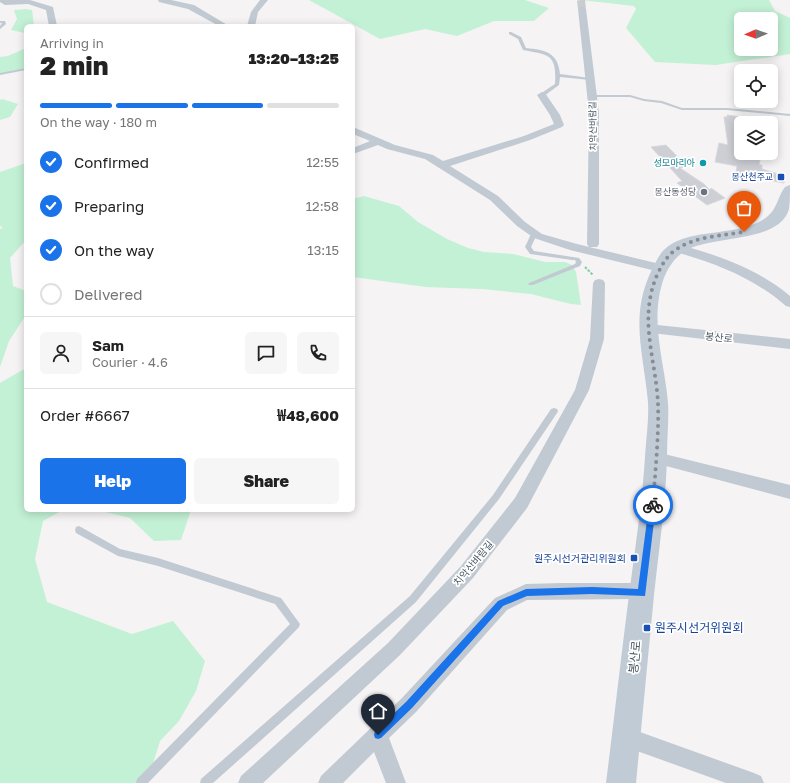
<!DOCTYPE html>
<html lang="en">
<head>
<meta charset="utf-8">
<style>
	:root { --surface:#fff; --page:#f6f6f6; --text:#222; --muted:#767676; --line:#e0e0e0; --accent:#1a73e8 }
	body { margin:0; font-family:"Golos Text","Noto Sans KR",sans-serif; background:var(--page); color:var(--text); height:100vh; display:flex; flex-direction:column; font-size:15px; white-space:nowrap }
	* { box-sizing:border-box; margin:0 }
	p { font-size:13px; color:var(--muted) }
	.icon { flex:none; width:22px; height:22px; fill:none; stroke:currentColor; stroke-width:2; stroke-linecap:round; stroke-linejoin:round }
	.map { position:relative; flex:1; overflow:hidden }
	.side { position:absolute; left:24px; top:24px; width:331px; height:488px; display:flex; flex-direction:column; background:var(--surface); border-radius:6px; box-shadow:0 2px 10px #0003 }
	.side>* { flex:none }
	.needle { width:26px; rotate:268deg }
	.fabs { position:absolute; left:734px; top:12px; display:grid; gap:8px }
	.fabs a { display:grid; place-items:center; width:44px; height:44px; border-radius:6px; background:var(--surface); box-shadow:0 2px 10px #0003; font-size:20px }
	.pin { position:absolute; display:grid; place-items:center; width:34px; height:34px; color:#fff; margin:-41px -17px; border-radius:50% 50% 50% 0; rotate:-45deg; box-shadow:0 0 4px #0007 }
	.pin .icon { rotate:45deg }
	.courier { position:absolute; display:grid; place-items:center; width:40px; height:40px; margin:-20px; border:3px solid #1a73e8; border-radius:50%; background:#fff; color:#222; box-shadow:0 1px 5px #0007 }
	.headline em { font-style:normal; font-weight:800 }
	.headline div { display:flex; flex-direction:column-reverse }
	.headline { display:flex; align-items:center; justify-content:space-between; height:68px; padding:0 16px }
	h1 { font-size:26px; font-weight:800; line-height:30px }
	.bar { display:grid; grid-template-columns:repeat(4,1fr); gap:6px 4px; align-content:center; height:48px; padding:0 16px }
	.bar i { height:5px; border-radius:3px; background:var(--line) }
	.bar .current { background:var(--accent) }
	.bar p { grid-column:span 4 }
	.line { display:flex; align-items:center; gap:10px; padding:0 16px; border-top:1px solid var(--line) }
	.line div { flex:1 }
	.round { display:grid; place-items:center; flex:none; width:42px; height:42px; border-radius:6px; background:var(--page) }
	ol { padding:0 16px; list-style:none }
	li { display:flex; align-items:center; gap:12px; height:44px }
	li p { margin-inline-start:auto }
	li .icon { padding:4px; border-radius:50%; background:var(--accent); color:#fff; stroke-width:4 }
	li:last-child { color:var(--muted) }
	li i { width:22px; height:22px; border:2px solid var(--line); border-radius:50% }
	.cta { display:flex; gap:8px; margin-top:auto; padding:8px 16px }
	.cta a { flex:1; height:46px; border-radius:6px; background:var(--accent); color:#fff; font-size:16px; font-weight:800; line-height:46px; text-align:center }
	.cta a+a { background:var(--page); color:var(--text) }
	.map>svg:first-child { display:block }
	.green { fill:#c3f1d5; fill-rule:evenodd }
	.building { fill:#cdcfd5; stroke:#d7d9de }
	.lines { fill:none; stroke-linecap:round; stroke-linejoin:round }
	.street-tunnel { stroke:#caccce; stroke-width:8; stroke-dasharray:8 4; stroke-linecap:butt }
	.path { stroke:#7ad0a6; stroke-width:2; stroke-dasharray:2.5 1.5; stroke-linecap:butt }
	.lane { fill:#c1cad2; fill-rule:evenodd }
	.street { fill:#c1cad2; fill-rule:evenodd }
	.secondary { fill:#c1cbd6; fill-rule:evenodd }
	.route { fill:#1a73e8 }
	.done { stroke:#868d94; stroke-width:4; stroke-dasharray:0 7.2 }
	.culture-dot { fill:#0f9aa8; stroke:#fff; stroke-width:1.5 }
	.transit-dot { fill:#1a4fb4; stroke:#fff; stroke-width:1.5 }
	.worship-dot { fill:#6b7280; stroke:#fff; stroke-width:1.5 }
	.labels { text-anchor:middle; stroke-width:3.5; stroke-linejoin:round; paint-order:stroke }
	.far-street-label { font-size:9px; fill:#4a5661; stroke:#fff }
	.far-culture-label { font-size:9px; fill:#0d838f; stroke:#fff; text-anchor:end }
	.far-transit-label { font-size:9px; fill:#164399; stroke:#fff; text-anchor:end }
	.far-worship-label { font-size:9px; fill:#5b616d; stroke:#fff; text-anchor:end }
	.street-label { font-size:10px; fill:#4a5661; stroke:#fff }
	.transit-label { font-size:10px; fill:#164399; stroke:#fff; text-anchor:end }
	.near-transit-label { font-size:12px; fill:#164399; stroke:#fff; text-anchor:start }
	.near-street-label { font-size:12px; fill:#4a5661; stroke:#fff }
</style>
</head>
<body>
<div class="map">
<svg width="790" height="783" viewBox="0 0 790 783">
	<rect width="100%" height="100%" fill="#f5f3f3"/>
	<path class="green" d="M309 0H525L549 8 534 21H494L457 36 425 29 380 39Z
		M581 0H769L775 11 790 18V54L716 65 655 62 626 28 636 9 634 6ZM741 19H771V49H741Z
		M26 9 32 10 34 26H26V40L25 33 11 30 17 19 14 10Z
		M26 48V68L0 74V57L8 56Z
		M2 99 18 104 10 117 0 120V100Z
		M26 163V240L10 258 13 286 26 291V315L9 341 0 367V229L3 228 0 226V172Z
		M364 196 399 206 418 222 447 239 468 248 484 252 513 254 545 262H565L572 265 576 272 581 305 571 304 531 294 482 289 426 287 353 277V199Z
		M26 368V510H63L43 521 35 559 47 602 132 634 173 621 205 661 196 691 179 721 160 741 151 770 143 783H0V383Z
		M97 510H191L181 540 154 541 130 518Z"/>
	<path class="building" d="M727 115 741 117V153L754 155V159L760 160 759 165H762V169L785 176 784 183 736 174 737 166 715 162 719 143 728 145 724 117H727Z
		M666 145 687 166 680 168 704 184 710 190 711 188 725 198 707 205 677 183 682 181 651 147Z"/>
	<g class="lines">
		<path class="street-tunnel" d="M581 0 582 9"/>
		<path class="path" d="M585 267 593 275"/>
		<path class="lane" d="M0 21H5L6 24 0 29V26L2 23H0Z
			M509 32H511L521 37 526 48C545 50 558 52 560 74L590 78 592 79 590 80 560 77 559 85 544 96H540V94L555 84C557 53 548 55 523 50L518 39 509 34Z
			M26 68V70L0 75V73Z
			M590 95H630L644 99 662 101 682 108H727L790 114V116L727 110H682L661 103 644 101 630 97H592L590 96Z
			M534 232 537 234 531 247 534 251 579 258 582 262 580 266 533 285H529L528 284 529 283 575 264 576 262 575 260H572L530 254 525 247 531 234Z
			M554 408 557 409 558 411 557 413 499 499 416 602 213 783H200L201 779 410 596 493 495 551 409Z
			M79 526 120 549 158 558 281 598 300 624 299 627 148 783H136L137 779 290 624 275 604 158 566 118 556 76 533 75 530 76 527Z"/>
		<path class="street" d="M0 0H30L53 7 57 26H49L46 10 28 4 5 5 0 2Z
			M158 0H171L194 5 229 26H219L188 9 159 2Z
			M260 0H268L258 12 255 26H247L251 12Z
			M579 7H585L586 9 599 113V244L597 247H589L587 244 589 113 578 9Z
			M542 92 545 93 560 115 564 125 562 127 530 140 450 166 498 196 525 222 542 234 577 244 664 265 666 268 664 271 660 272 570 250 534 238 517 226 490 200 425 159 387 149 378 145 353 154V148L370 141 353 134V127L395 145 433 155 443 161 524 136 554 124 550 115 537 95Z
			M677 244C718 255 758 269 790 296V307L786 306C751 276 716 264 673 251L671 248 673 245Z
			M599 279 603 280 605 283 604 339 589 390 527 508 473 578 400 655 263 783H238L241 776 388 643 461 566 515 498 575 390 590 339 593 283 595 280Z
			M648 324 790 339V349L643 332 642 329 643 326Z
			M656 452 790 485V499L651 462 648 458 651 454Z
			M562 583H633L648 587 651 593 648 599 642 601 633 599 527 600 507 610 416 712 389 738 406 783H386L374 752 343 783H318L321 776 402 698 495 598 526 584Z
			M626 727 754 773 761 776 764 783H726L626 747 619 744 616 737 619 730Z"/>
		<path class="secondary" d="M790 185C790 193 790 202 789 209 779 245 706 234 682 253 672 260 665 273 662 284 650 324 665 364 668 403 669 420 667 438 667 455 666 502 659 548 654 595 648 658 642 720 636 783H606C614 720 621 657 629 595 635 549 642 504 645 457 646 440 649 420 648 402 643 347 627 311 658 258 678 223 739 241 768 216 777 209 778 196 785 187Z"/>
	</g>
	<path class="route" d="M653 502 656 505 645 596 592 594 527 596 503 606 412 708 381 738 378 739 375 738 374 735 375 731 406 702 498 601 526 589 592 587 638 589 649 505Z"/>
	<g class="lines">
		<path class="done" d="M653 505C655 472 659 438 658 404 656 359 638 320 657 275 662 265 667 255 677 249 693 237 725 235 744 232"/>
	</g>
	<circle class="culture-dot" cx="703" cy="163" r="4"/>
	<g class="transit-dot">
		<rect x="777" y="173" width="8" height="8" rx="2"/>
		<rect x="630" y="554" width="8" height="8" rx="2"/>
		<rect x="643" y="624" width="8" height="8" rx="2"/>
	</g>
	<circle class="worship-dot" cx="704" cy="192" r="4"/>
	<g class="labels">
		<g class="far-street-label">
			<text transform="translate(593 126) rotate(-91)" y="3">치악산바람길</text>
		</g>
		<g class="far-culture-label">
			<text x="695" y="166">성모마리아</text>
		</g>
		<g class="far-transit-label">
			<text x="773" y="180">봉산천주교</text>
		</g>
		<g class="far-worship-label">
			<text x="696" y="195">봉산동성당</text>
		</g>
		<g class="street-label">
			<text transform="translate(719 337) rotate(6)" y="4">봉산로</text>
			<text transform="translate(473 563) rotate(-50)" y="4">치악산바람길</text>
		</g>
		<g class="transit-label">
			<text x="626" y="562">원주시선거관리위원회</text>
		</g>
		<g class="near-transit-label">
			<text x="655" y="632">원주시선거위원회</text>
		</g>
		<g class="near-street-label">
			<text transform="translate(635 657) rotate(-84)" y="4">봉산로</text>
		</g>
	</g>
</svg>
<div class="fabs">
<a><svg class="needle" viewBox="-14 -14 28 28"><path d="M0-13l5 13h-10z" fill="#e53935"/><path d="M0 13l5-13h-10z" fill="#767676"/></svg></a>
<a><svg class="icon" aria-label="locate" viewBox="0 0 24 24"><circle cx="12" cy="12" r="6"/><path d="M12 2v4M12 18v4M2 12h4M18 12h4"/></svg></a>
<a><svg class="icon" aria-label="layers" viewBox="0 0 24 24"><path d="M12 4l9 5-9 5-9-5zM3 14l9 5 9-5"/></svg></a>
</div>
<div class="pin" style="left:744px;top:232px;background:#ea580c"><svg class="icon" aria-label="bag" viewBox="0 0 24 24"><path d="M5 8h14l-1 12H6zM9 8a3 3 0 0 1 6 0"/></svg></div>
<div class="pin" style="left:378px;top:735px;background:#1f2937"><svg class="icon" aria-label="home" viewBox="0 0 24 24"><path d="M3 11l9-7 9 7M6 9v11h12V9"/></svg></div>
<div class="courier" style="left:653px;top:505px"><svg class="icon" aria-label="bike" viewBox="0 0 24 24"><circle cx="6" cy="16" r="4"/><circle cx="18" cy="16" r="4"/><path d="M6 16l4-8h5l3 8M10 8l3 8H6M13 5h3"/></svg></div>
<section class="side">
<div class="headline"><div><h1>2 min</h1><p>Arriving in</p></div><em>13:20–13:25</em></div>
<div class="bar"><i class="current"></i><i class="current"></i><i class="current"></i><i></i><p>On the way · 180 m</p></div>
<ol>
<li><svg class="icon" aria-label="check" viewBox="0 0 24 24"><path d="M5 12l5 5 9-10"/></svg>Confirmed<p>12:55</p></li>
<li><svg class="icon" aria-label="check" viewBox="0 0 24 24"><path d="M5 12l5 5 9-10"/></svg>Preparing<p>12:58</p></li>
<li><svg class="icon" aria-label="check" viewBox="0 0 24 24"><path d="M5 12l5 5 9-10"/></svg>On the way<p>13:15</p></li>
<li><i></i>Delivered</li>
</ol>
<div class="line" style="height:72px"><a class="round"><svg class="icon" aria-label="person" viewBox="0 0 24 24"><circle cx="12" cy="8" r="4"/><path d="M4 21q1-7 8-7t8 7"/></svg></a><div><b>Sam</b><p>Courier · 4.6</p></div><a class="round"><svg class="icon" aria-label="chat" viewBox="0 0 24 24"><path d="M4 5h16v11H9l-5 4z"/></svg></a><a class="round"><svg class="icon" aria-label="phone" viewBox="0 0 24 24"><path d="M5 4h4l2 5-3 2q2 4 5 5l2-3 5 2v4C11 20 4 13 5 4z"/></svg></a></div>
<div class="line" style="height:52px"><div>Order #6667</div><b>₩48,600</b></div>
<div class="cta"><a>Help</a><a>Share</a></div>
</section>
</div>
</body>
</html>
